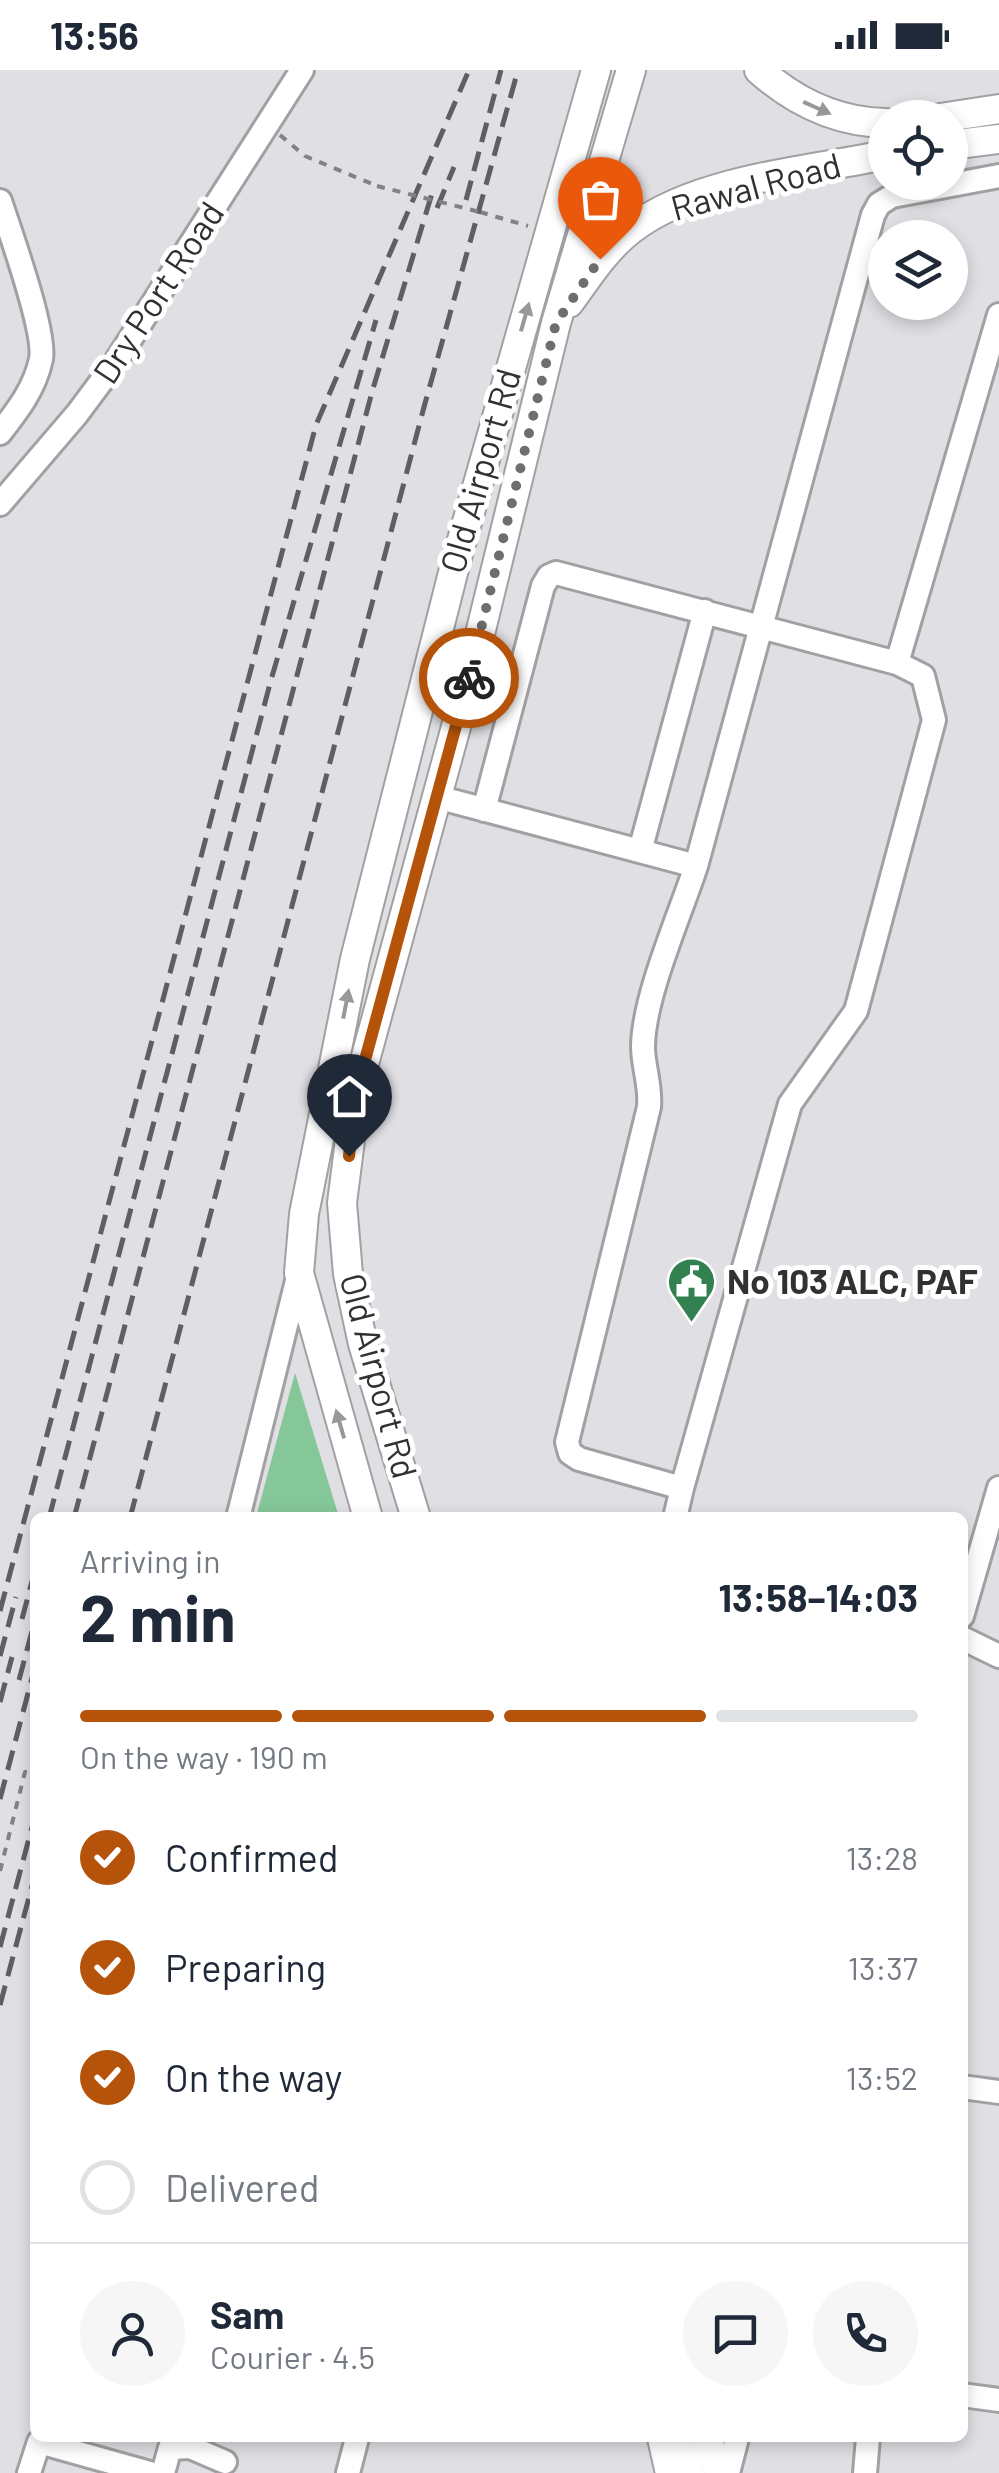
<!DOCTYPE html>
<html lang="en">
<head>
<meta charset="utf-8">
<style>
	:root { --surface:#fff; --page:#f6f6f7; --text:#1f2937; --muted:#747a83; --line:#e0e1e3; --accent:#b45309 }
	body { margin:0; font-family:Barlow,sans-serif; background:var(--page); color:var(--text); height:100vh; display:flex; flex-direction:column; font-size:38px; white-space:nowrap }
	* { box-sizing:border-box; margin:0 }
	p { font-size:32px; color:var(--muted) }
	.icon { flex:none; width:55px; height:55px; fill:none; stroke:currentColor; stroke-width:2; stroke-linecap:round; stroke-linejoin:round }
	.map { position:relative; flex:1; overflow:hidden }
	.side { position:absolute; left:30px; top:1442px; width:938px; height:930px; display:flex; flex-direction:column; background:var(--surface); border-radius:15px; box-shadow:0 5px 15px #0003 }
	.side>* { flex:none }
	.buttons { position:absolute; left:868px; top:30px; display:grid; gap:20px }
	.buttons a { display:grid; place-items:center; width:100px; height:100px; border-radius:50%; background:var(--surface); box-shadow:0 5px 15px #0003; font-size:50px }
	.pin { position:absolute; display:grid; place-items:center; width:85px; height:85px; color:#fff; margin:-102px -42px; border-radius:50% 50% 50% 0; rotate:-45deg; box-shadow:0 0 10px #0007 }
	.pin .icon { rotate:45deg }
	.courier { position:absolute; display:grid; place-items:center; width:100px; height:100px; margin:-50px; border:8px solid #b45309; border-radius:50%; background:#fff; color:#222; box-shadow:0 2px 12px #0007 }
	.headline em { font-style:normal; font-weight:700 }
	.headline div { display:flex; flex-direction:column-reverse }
	.headline { display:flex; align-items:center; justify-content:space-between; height:170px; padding:0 50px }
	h1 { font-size:65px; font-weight:700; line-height:75px }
	.bar { display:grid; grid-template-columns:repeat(4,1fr); gap:15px 10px; align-content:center; height:120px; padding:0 50px }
	.bar i { height:12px; border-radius:8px; background:var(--line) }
	.bar .active { background:var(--accent) }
	.bar p { grid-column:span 4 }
	.line { display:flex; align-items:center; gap:25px; padding:0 50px; border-top:2px solid var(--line) }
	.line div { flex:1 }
	.round { display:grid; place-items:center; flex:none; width:105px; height:105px; border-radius:52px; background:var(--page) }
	ol { padding:0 50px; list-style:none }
	li { display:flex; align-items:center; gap:30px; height:110px }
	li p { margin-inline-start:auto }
	li .icon { padding:10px; border-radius:50%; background:var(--accent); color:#fff; stroke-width:4 }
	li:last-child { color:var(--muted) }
	li i { width:55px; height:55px; border:5px solid var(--line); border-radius:50% }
	.status { display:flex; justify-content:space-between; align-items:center; height:70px; padding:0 50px; background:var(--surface); direction:ltr }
	.status svg { height:28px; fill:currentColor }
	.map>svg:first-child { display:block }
	.green { fill:#85c799 }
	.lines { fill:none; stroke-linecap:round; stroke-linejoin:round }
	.minor-casing { stroke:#a1a0a3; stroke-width:28 }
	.major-casing { stroke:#a1a0a3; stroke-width:32 }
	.path { stroke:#828284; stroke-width:4; stroke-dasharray:8 8; stroke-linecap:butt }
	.minor { stroke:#fff; stroke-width:22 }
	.major { stroke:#fff; stroke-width:28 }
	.rail { stroke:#5f5f61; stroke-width:5; stroke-dasharray:20 10; stroke-linecap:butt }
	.path-bridge { stroke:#828284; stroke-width:4; stroke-dasharray:8 8; stroke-linecap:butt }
	.oneway { fill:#989898 }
	.done { stroke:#6e6e70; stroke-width:10; stroke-dasharray:0 18 }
	.route { stroke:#b45309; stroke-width:12 }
	.labels { text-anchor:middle; stroke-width:10; stroke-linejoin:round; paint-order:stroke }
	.street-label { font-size:35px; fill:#313132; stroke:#fff }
	.poi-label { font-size:35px; font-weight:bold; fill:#313132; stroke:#fff; text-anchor:start }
</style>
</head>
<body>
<div class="status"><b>13:56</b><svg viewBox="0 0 49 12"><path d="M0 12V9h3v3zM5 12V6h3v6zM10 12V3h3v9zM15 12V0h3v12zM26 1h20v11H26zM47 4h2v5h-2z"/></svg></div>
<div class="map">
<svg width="999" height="2403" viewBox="0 0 999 2403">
	<rect width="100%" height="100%" fill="#e0dfe3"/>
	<path class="green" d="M295 1303 339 1447H256Z"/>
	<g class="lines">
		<defs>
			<path id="minor" d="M0 131C10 162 46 261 41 289 35 318 18 340 0 363
				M0 434 77 344 115 293 302 0
				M437 727 696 796 873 145 879 134 892 126 999 106
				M484 740 543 516 549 506 556 503 897 593 999 245
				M640 781 705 541
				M682 1418 790 1034 856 941 934 650 923 606 897 593
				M238 1448 299 1203
				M675 1448 682 1418 579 1389 570 1383 567 1372 649 1037C651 1015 643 997 643 976 644 925 680 845 696 796
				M962 1546 999 1418
				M962 1568 999 1586
				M962 2017 999 2022
				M962 2325 999 2330
				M681 2368 693 2403
				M29 2403 39 2372 150 2403
				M163 2403 170 2378 190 2377 225 2392
				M348 2403 357 2368
				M728 2403 737 2368
				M865 2403 868 2368"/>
			<path id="major" d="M759 0C795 32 836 52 885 53
				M940 48 999 39
				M950 75 999 69
				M569 233C586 210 601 186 622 167 685 110 804 102 885 85
				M368 1448 299 1203 304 1144 355 889 456 491 596 0
				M416 1448 363 1274 348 1204 342 1133 356 1023 468 613 556 253 631 0
				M662 2368 670 2403
				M707 2368 719 2403"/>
		</defs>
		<use href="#minor" class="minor-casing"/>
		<use href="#major" class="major-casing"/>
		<path class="path" d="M280 65 305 86 377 116
			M480 142 528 156
			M0 1801 25 1702 35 1705"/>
		<use href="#minor" class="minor"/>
		<use href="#major" class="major"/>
		<path class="rail" d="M466 130 501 0
			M437 138 454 97
			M49 1448 271 610 376 250
			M74 1448 372 322 433 120
			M130 1448 424 337 518 0
			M0 1541 316 355 469 0
			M22 1549 35 1500
			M0 1586 16 1527
			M19 1610 35 1550
			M0 1632 12 1587
			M0 1729 35 1597
			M0 1877 35 1746
			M0 1935 35 1805"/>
		<path class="path-bridge" d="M377 116 480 142"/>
	</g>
	<defs><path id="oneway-solid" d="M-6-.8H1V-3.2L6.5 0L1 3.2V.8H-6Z" transform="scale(2.5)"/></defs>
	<g class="oneway">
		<use href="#oneway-solid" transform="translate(817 38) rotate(24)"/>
		<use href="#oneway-solid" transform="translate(525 247) rotate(-74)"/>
		<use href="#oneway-solid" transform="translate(346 934) rotate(-79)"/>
		<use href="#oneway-solid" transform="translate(340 1354) rotate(-106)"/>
	</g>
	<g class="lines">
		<path class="done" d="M469 608 556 253 600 189"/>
		<path class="route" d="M349 1086 356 1023 469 608"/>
	</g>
	<defs>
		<symbol id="civic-pin" viewBox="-11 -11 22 30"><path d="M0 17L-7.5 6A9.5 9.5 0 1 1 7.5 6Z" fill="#338151" stroke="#fff"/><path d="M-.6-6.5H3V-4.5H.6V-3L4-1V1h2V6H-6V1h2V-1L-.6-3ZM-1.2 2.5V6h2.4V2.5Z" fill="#fff"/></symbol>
	</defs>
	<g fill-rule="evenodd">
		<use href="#civic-pin" x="664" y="1184" width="55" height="75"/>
	</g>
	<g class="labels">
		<g class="street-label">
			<text transform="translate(756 117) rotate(-15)" y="12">Rawal Road</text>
			<text transform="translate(159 223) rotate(-57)" y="12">Dry Port Road</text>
			<text transform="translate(481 401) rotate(-74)" y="12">Old Airport Rd</text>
			<text transform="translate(378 1306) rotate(75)" y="12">Old Airport Rd</text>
		</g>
		<g class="poi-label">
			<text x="727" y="1224">No 103 ALC, PAF</text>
		</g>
	</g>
</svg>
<div class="buttons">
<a><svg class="icon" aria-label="locate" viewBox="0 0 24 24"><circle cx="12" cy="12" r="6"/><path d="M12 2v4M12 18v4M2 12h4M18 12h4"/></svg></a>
<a><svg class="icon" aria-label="layers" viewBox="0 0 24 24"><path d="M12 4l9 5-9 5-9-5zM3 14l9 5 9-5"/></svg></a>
</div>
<div class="pin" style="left:600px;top:189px;background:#ea580c"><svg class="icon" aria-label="bag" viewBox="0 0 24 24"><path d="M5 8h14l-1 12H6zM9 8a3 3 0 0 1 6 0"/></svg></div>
<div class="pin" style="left:349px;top:1086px;background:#1f2937"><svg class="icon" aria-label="home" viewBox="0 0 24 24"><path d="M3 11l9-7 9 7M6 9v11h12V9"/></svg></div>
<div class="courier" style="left:469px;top:608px"><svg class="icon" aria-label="bike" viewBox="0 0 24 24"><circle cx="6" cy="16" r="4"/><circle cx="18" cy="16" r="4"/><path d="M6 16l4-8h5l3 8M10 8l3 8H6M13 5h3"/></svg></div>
<section class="side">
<div class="headline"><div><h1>2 min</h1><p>Arriving in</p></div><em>13:58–14:03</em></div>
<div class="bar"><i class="active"></i><i class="active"></i><i class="active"></i><i></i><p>On the way · 190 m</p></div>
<ol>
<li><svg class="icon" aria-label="check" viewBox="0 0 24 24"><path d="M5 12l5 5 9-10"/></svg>Confirmed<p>13:28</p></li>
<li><svg class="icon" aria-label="check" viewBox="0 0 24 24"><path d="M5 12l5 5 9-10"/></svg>Preparing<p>13:37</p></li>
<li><svg class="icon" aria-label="check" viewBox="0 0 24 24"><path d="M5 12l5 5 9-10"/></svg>On the way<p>13:52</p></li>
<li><i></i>Delivered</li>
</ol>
<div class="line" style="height:180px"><a class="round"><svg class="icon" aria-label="person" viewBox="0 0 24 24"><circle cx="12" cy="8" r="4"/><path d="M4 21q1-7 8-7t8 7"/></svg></a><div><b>Sam</b><p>Courier · 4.5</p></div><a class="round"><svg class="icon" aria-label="chat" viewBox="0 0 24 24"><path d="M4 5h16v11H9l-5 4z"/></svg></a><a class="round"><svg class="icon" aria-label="phone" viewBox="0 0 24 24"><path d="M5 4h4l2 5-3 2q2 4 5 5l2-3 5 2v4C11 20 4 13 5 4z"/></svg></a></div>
</section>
</div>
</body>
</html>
